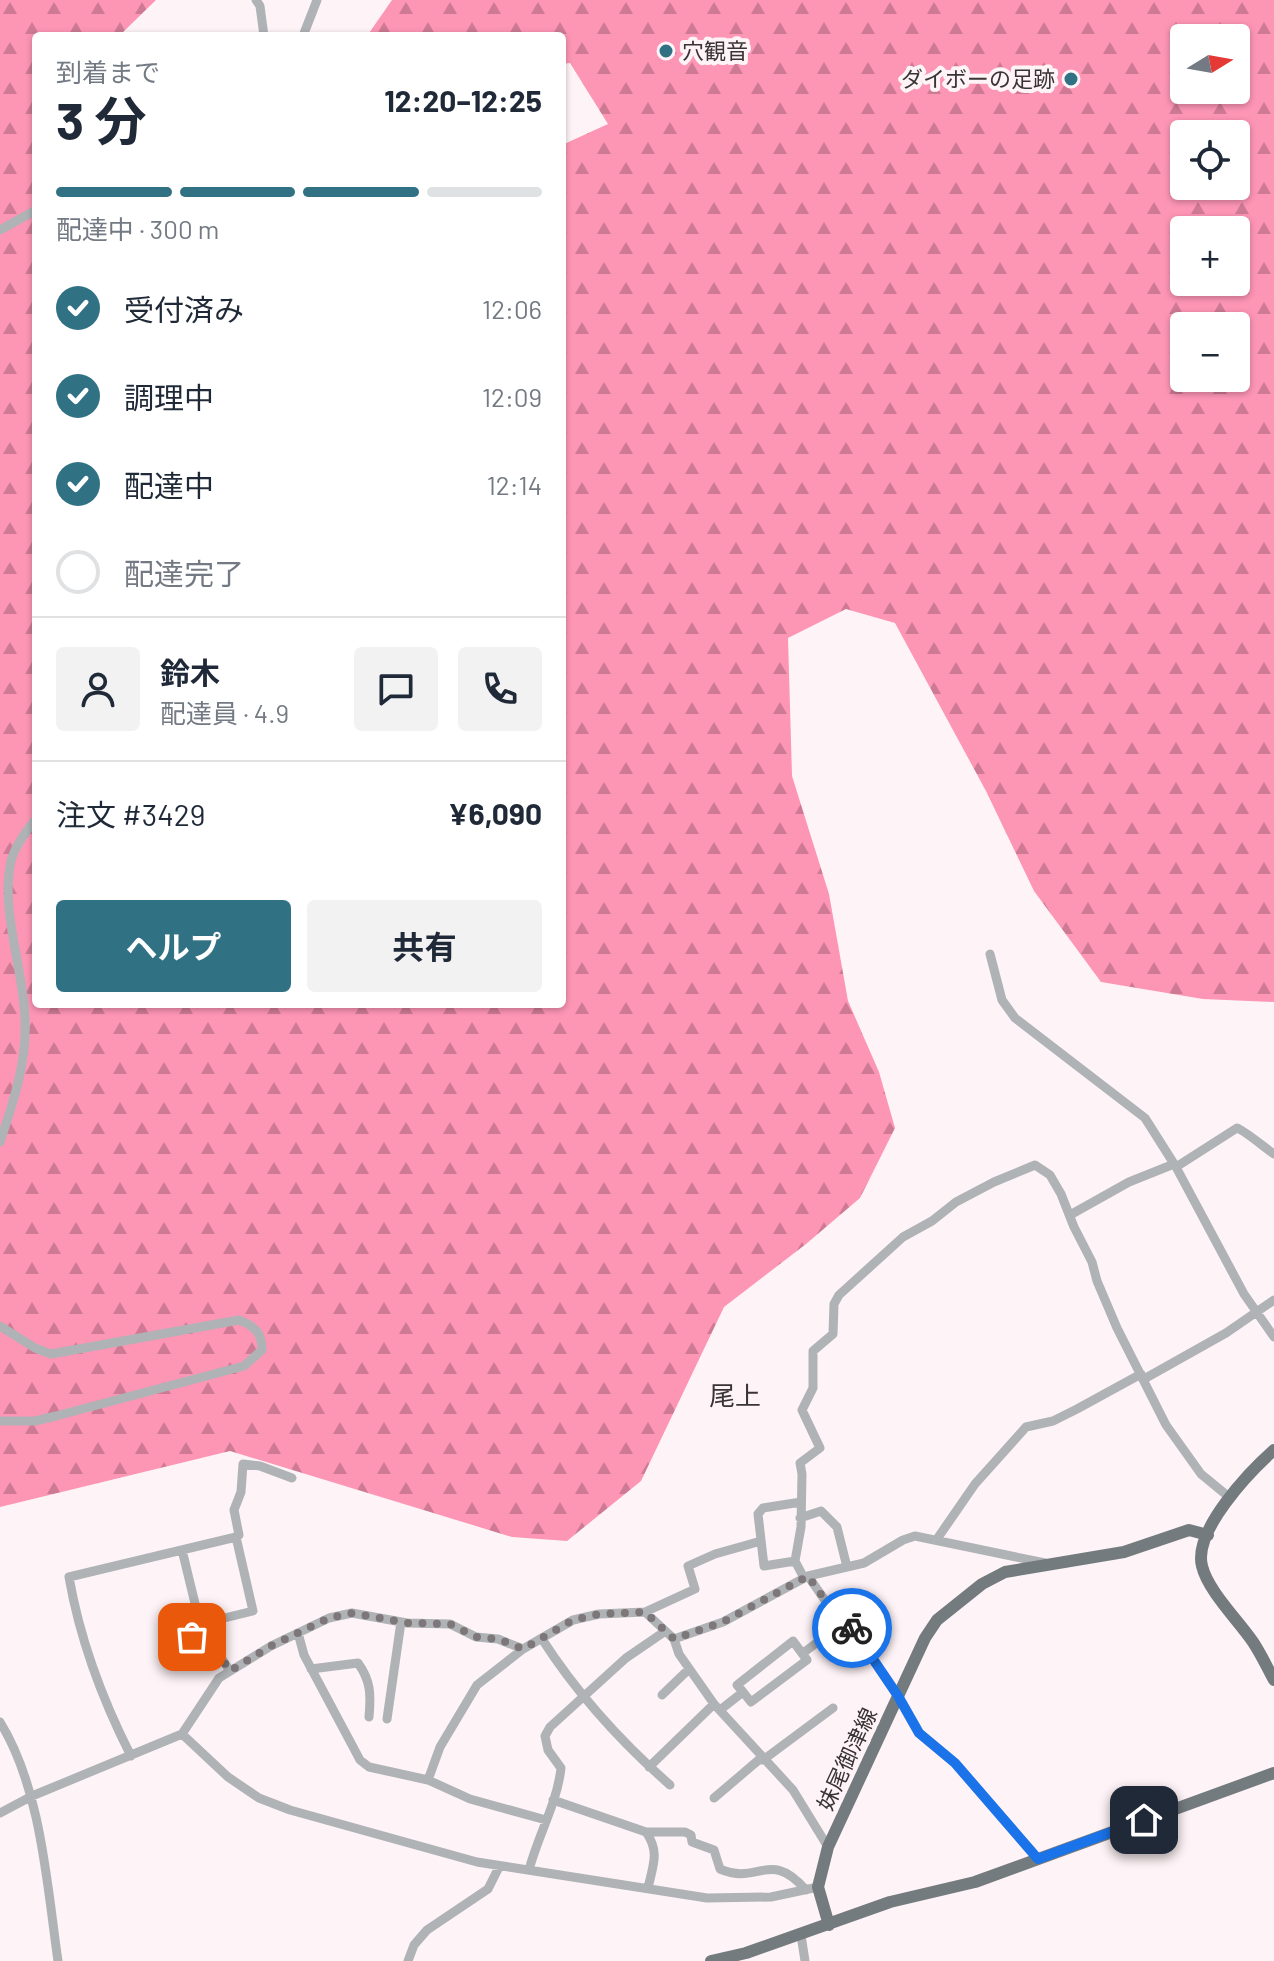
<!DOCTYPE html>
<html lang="ja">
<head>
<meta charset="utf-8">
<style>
	:root { --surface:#fff; --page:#f2f2f3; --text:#1f2937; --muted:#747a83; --line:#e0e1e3; --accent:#307284 }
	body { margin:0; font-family:Barlow,"Noto Sans JP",sans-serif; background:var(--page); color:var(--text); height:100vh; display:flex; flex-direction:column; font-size:30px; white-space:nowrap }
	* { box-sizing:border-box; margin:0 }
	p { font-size:26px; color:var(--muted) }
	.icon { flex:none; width:44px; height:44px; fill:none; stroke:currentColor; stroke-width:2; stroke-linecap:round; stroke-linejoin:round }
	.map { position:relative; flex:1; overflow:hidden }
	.sheet { position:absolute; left:32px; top:32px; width:534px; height:976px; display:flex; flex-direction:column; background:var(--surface); border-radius:8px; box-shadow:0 2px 6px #0004 }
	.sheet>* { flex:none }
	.needle { width:52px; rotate:79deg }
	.tools { position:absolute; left:1170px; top:24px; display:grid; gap:16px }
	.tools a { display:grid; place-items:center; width:80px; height:80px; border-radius:8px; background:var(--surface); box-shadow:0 2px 6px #0004; font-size:40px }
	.pin { position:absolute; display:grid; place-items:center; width:68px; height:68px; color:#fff; margin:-34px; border-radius:16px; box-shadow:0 4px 12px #0006 }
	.courier { position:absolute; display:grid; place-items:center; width:80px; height:80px; margin:-40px; border:6px solid #1a73e8; border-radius:50%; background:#fff; color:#222; box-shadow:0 2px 10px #0007 }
	.head em { font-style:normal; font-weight:700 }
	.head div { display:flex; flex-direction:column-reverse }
	.head { display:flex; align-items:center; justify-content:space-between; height:136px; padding:0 24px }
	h1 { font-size:52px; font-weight:700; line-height:60px }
	.bar { display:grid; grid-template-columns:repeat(4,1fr); gap:12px 8px; align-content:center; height:96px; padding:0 24px }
	.bar i { height:10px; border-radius:6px; background:var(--line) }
	.bar .current { background:var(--accent) }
	.bar p { grid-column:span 4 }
	.line { display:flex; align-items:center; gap:20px; padding:0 24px; border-top:2px solid var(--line) }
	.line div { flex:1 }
	.round { display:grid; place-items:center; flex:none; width:84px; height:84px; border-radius:8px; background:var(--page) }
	ol { padding:0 24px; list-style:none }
	li { display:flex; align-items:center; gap:24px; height:88px }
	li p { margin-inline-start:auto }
	li .icon { padding:8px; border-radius:50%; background:var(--accent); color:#fff; stroke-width:4 }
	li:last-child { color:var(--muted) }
	li i { width:44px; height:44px; border:4px solid var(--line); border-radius:50% }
	.cta { display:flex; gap:16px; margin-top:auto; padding:16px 24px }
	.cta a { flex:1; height:92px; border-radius:8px; background:var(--accent); color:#fff; font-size:32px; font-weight:700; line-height:92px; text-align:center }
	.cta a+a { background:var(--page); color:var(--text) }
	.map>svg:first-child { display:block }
	.forest { fill:url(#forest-firs); fill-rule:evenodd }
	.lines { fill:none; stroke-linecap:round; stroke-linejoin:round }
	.minor { stroke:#afb3b5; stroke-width:9 }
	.major { stroke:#747b7e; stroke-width:12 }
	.done { stroke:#7d7779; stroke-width:8; stroke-dasharray:0 14.4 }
	.route { stroke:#1a73e8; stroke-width:10 }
	.poi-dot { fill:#307284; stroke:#fef3f6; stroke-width:3 }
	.labels { text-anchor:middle; stroke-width:8; stroke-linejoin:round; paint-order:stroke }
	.poi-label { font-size:22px; fill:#383435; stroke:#fef3f6; text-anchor:start }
	.street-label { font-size:22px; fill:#383435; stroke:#fef3f6 }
	.quarter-label { font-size:26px; fill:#383435; stroke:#fef3f6 }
</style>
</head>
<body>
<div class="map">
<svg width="1274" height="1961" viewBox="0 0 1274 1961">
	<defs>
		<pattern id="forest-firs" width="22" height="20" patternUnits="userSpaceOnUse" patternTransform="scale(2)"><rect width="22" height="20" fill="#fd95b5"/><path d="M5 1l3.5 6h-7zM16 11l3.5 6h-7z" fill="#ce7a94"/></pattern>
	</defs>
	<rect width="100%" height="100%" fill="#fef3f6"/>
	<path class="forest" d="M0 0H156L119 36H36V1004H562V145L608 124 570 63 562 64V36H367L392 0H1274V1002L1203 999 1101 982 1034 891 986 791 895 623 846 609 788 638 792 776 829 894 848 1001 879 1072 895 1128 860 1198 806 1244 724 1307 641 1481 567 1541 512 1537 230 1451 0 1507ZM1184 38H1236V90H1184ZM1184 134H1236V186H1184ZM1184 230H1236V282H1184ZM1184 326H1236V378H1184Z"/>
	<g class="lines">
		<path class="minor" d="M256 0 260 6 264 36
			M303 36 317 0
			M0 230 36 210
			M990 954 1002 1000 1015 1018 1145 1118 1176 1167 1244 1294 1274 1337
			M0 1142C13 1103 27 1062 25 1021 24 969 0 912 11 861 15 846 26 831 36 819
			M1176 1167 1237 1128C1244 1130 1265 1148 1274 1154
			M1070 1215 1129 1182 1174 1164
			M0 1326 35 1348 51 1354 239 1320C254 1326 262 1332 262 1350L244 1366 56 1416 35 1421H0
			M1144 1379 1226 1333 1274 1300
			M800 1518 821 1511 837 1527 847 1567
			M236 1537 239 1535 234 1510 241 1492 243 1464 260 1466 292 1478
			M937 1539 975 1484 1026 1427 1053 1421 1077 1409 1141 1374
			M182 1550 200 1624 192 1629V1637L220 1656 230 1671
			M795 1561 764 1566 758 1514 763 1508 801 1502
			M808 1576 829 1606 850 1625 898 1696 919 1733 955 1763 1038 1859
			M804 1578 795 1561 801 1527 802 1474 800 1463 820 1448 802 1410 813 1388V1351L833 1334 834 1304 839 1295 903 1237 932 1221 956 1202 994 1182 1035 1165 1050 1175 1061 1194 1074 1227 1092 1262 1097 1281 1117 1328 1166 1425 1201 1474 1229 1497
			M645 1612 695 1589 688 1566 715 1554 761 1541
			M298 1633 304 1655 360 1760 369 1767 428 1780 470 1799 546 1820
			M542 1639C578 1695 621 1742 670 1785
			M674 1639 723 1622 808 1576 864 1563 903 1540 915 1536 1045 1563
			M803 1653 846 1621
			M311 1669 358 1663C371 1681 371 1695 369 1717
			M662 1695 689 1669
			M720 1710 743 1692 751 1702 807 1660 793 1641 737 1685 743 1692
			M387 1719 401 1622
			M0 1722C41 1788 47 1885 58 1961
			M182 1734 228 1777 259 1798 290 1810 477 1862 707 1898 771 1897 818 1887
			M131 1756C102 1699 80 1640 69 1577L236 1537 253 1611 200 1624
			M763 1760 833 1708
			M649 1767 714 1704
			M428 1780 440 1747 477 1685 523 1649 573 1620 599 1614 645 1612 674 1639 679 1654 714 1704 793 1790 828 1847
			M714 1798 761 1758
			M553 1800 646 1832C660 1852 653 1865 648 1888
			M0 1813 32 1796 182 1734 219 1678 271 1646 329 1618 352 1613 407 1623 450 1624 476 1637 498 1639 523 1649
			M646 1832H685L691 1835 692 1842 714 1850 720 1869C759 1886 769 1848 806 1890
			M529 1870C538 1835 557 1804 561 1768L548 1750 545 1736 550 1727 626 1658 664 1632
			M801 1935 805 1961
			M408 1961 414 1945 427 1930 488 1889 499 1867"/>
		<path class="major" d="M1274 1450C1249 1472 1193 1531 1202 1566 1208 1591 1238 1620 1253 1642 1261 1654 1267 1667 1274 1680
			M829 1925 818 1887 828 1847 925 1638 937 1620 982 1584 1005 1572 1124 1552 1189 1530 1208 1535
			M711 1961 746 1953 890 1902 975 1882 1274 1773"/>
	</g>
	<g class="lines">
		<path class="done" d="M192 1637 220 1656 230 1671 271 1646 329 1618 352 1613 407 1623 450 1624 476 1637 498 1639 523 1649 573 1620 599 1614 645 1612 674 1639 723 1622 808 1576 829 1606 852 1628"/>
		<path class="route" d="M852 1628 898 1696 919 1733 955 1763 1038 1859 1144 1820"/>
	</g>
	<g class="poi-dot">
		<circle cx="666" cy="51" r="8"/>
		<circle cx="1071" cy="79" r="8"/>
	</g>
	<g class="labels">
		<g class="poi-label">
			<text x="682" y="59">穴観音</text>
			<text x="1055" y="87" text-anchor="end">ダイボーの足跡</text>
		</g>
		<g class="street-label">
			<text transform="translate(847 1759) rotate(-65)" y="8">妹尾御津線</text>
		</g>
		<g class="quarter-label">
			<text x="735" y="1405">尾上</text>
		</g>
	</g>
</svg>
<div class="tools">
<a><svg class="needle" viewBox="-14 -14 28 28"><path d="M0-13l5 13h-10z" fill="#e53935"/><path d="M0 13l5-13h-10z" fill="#747a83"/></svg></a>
<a><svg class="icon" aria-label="locate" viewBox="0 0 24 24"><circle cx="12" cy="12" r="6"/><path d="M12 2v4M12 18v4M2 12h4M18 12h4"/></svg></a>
<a>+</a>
<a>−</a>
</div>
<div class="pin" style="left:192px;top:1637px;background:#ea580c"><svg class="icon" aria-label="bag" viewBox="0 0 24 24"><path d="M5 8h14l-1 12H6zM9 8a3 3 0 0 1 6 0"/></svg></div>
<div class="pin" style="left:1144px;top:1820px;background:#1f2937"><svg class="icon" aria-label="home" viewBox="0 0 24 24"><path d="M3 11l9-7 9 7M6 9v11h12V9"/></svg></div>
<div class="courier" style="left:852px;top:1628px"><svg class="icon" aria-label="bike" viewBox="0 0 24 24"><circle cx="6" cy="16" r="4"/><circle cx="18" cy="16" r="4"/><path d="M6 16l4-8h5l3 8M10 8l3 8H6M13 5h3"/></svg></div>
<section class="sheet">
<div class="head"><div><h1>3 分</h1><p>到着まで</p></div><em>12:20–12:25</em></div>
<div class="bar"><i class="current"></i><i class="current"></i><i class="current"></i><i></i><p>配達中 · 300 m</p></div>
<ol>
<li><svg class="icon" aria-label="check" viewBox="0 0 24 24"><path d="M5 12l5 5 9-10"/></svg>受付済み<p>12:06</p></li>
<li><svg class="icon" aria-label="check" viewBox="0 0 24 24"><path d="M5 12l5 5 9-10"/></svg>調理中<p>12:09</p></li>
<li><svg class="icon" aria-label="check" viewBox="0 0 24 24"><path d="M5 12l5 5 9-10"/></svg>配達中<p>12:14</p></li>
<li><i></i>配達完了</li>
</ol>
<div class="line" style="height:144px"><a class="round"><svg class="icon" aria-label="person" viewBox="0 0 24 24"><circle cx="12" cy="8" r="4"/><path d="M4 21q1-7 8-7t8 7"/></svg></a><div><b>鈴木</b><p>配達員 · 4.9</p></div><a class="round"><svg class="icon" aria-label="chat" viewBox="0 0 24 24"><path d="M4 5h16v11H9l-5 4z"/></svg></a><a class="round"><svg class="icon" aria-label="phone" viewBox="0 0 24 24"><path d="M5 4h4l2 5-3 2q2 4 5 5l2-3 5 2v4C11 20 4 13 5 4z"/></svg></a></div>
<div class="line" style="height:104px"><div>注文 #3429</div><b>¥6,090</b></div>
<div class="cta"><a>ヘルプ</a><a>共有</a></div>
</section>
</div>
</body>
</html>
